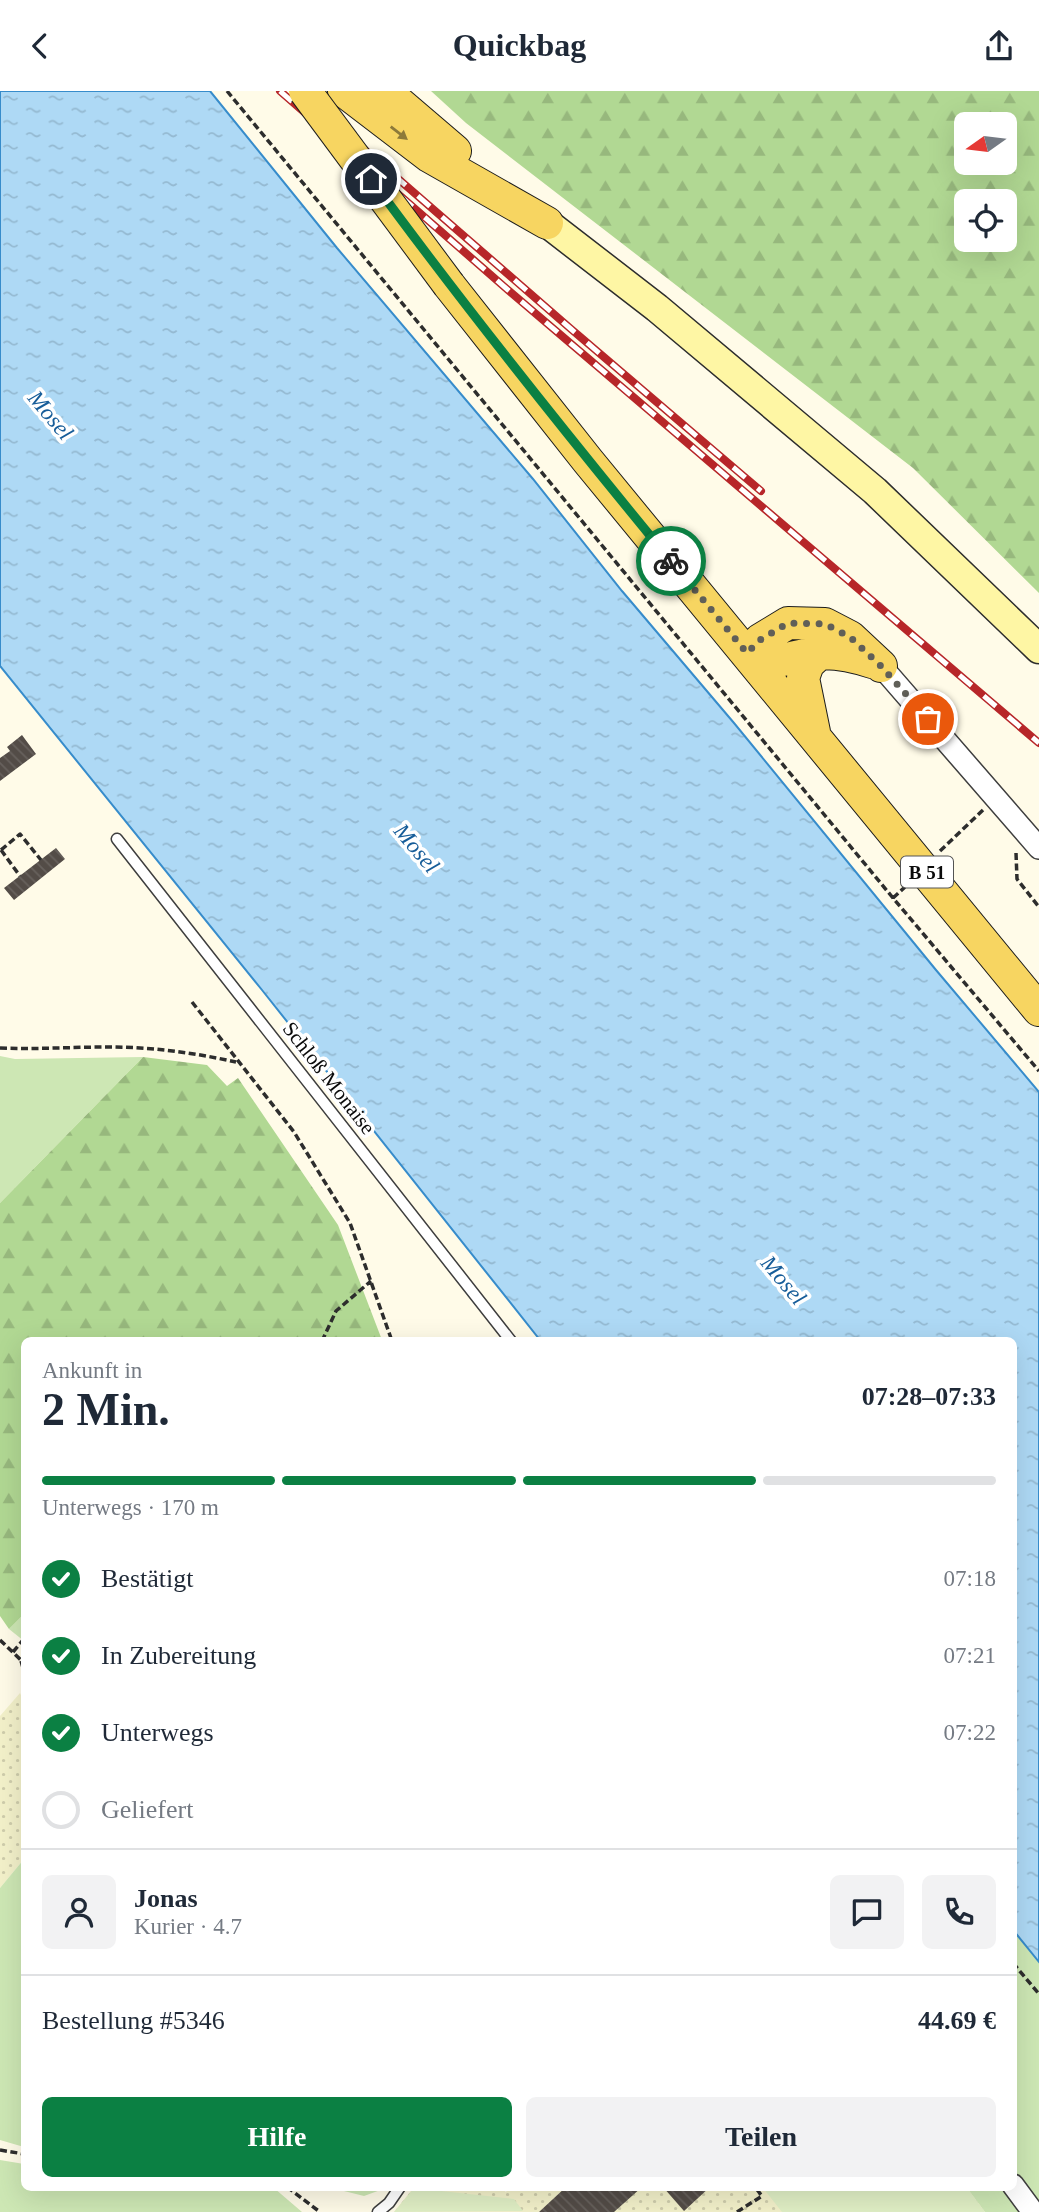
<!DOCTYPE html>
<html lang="de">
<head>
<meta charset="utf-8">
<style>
	:root { --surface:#fff; --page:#f2f2f3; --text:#1f2937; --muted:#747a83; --line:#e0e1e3; --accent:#0b8043 }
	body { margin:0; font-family:"Times New Roman",serif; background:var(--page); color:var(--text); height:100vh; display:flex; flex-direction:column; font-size:26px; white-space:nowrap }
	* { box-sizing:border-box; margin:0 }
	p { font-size:23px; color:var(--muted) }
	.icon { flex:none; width:38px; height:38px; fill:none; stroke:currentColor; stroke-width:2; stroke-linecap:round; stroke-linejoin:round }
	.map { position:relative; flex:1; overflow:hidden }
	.side { position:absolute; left:21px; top:1246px; width:996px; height:854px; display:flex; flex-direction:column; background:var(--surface); border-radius:10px; box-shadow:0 7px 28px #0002 }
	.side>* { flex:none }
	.needle { width:46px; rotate:256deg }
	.buttons { position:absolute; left:954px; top:21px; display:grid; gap:14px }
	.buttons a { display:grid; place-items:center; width:63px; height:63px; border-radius:10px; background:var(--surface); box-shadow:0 7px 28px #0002; font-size:35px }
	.pin { position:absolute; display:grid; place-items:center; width:60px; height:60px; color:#fff; margin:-30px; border:4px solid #fff; border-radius:50%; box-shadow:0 2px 7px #0007 }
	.courier { position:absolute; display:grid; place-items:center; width:70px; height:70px; margin:-35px; border:5px solid #0b8043; border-radius:50%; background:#fff; color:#222; box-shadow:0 2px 9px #0007 }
	.head em { font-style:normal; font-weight:700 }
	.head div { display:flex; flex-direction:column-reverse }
	.head { display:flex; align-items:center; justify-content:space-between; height:119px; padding:0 21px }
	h1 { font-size:46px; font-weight:700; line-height:52px }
	.bar { display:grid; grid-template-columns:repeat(4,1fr); gap:10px 7px; align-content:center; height:84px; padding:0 21px }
	.bar i { height:9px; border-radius:5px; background:var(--line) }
	.bar .current { background:var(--accent) }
	.bar p { grid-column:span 4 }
	.line { display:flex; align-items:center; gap:18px; padding:0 21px; border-top:2px solid var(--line) }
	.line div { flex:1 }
	.round { display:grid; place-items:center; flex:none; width:74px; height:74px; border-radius:10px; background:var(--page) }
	ol { padding:0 21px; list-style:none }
	li { display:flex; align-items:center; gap:21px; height:77px }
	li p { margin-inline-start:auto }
	li .icon { padding:7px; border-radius:50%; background:var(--accent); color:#fff; stroke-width:4 }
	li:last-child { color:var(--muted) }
	li i { width:38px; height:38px; border:4px solid var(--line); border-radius:50% }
	.cta { display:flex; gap:14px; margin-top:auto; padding:14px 21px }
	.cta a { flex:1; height:80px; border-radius:10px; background:var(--accent); color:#fff; font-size:28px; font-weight:700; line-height:80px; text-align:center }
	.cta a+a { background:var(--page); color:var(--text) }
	header { display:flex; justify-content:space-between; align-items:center; height:91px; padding:0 21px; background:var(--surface); font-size:32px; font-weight:700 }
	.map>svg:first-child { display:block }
	.farmland { fill:url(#farmland-dots) }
	.grass { fill:#cde7b4 }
	.forest { fill:url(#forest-firs); fill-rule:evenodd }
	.pitch { fill:#e0efc5 }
	.water { fill:url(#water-ripples); stroke:#378ccb; stroke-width:2 }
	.building { fill:url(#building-back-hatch) }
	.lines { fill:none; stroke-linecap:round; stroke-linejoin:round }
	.lane-casing { stroke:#3e3e3e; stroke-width:13 }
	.street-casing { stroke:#3e3e3e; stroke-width:24 }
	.secondary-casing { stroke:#2d2d2d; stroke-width:31 }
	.primary-casing { stroke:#1c1c1c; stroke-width:34 }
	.path { stroke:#2d2d2d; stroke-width:3.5; stroke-dasharray:7 3.5; stroke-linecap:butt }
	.lane { stroke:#fff; stroke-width:10 }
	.street { stroke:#fff; stroke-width:21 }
	.secondary { stroke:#fef6a4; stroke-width:28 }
	.primary { stroke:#f7d561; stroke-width:32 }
	.rail-casing { stroke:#b72629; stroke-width:8 }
	.rail { stroke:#fff; stroke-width:5; stroke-dasharray:16; stroke-linecap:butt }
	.primary-bridge-casing { stroke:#1c1c1c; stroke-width:34; stroke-linecap:butt }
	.primary-bridge { stroke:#f7d561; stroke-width:32 }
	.oneway { fill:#8d7a3a }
	.done { stroke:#605f58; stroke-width:7; stroke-dasharray:0 12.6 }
	.route { stroke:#0b8043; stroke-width:9 }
	.labels { text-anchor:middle; stroke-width:7; stroke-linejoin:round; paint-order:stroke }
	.shield { fill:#fff; stroke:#545454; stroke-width:2 }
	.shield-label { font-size:19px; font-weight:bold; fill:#0b0b0b }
	.street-label { font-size:21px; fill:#0b0b0b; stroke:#fff }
	.water-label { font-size:23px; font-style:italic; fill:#175d99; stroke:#fff }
</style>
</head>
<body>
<header><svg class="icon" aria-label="back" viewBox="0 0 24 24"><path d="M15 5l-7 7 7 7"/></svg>Quickbag<svg class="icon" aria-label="share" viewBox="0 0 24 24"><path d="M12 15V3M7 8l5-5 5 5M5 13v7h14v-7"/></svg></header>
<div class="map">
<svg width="1039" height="2121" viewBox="0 0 1039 2121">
	<defs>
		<pattern id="farmland-dots" width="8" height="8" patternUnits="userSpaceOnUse" patternTransform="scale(1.75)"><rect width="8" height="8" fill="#f3f1ca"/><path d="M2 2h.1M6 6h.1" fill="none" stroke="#cfcdac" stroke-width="1.8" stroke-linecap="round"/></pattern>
		<pattern id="forest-firs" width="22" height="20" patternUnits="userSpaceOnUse" patternTransform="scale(1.75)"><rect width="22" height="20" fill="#b1d893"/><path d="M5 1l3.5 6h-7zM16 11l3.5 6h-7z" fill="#97b87d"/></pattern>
		<pattern id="water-ripples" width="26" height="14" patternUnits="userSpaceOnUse" patternTransform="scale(1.75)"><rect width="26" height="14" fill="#aed9f5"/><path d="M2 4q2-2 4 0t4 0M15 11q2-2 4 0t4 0" fill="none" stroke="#94b9d1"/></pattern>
		<pattern id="building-back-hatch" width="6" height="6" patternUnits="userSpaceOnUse" patternTransform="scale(1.75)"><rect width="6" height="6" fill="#534c47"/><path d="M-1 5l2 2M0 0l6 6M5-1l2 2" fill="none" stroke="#67615d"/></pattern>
	</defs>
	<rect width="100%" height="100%" fill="#fffbe8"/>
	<path class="farmland" d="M20 1602 24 1611V1768L0 1797V1625Z
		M414 2096H499L506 2101 509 2096H967L985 2121H394Z"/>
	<path class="grass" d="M0 965 15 968 143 966 0 1112Z
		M24 1523V1550L9 1538Z
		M24 1768V2056L0 2049V1797Z
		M1013 1839 1039 1871V2121H985L967 2097 1013 2096Z
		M0 2069 24 2073V2096L274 2097 302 2121H0Z
		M332 2097H386L364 2105Z"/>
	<path class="forest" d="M431 0H1039V502L913 377 466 32ZM966 33H1004V72H966ZM966 110H1004V149H966Z
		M143 966 207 974 227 995 238 987 338 1134 382 1249 24 1250V1523L9 1538 0 1525V1112Z"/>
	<path class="pitch" d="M414 2097 514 2108 523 2120 394 2121Z
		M763 2097H967L985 2121H782Z"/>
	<path class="water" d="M0 0H210L337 157 533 388 622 500 734 632 936 879 1039 1001V1871L1013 1839V1250L540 1249 262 899 0 575Z"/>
	<path class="building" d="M22 644 36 663 0 690V667L10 660 7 656Z
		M56 757 65 768 14 809 4 797Z
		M566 2096H642L614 2121H539Z
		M663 2096H710L684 2120Z"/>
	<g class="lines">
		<defs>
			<path id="lane" d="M117 748 511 1250
				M378 2121 389 2112 400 2096"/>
			<path id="street" d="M881 575 1039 757
				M1013 2094 1033 2121"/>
			<path id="secondary" d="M547 132 657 217 875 400 1039 558"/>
			<path id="primary" d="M344 0 429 65 547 132
				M385 0 455 60
				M449 194 588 370 1039 919
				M747 562 760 549 788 532 825 533 850 546 881 575
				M758 576C804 563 825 555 872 571
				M814 641 803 587 808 573 820 562"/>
		</defs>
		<use href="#lane" class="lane-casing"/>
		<use href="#street" class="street-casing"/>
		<use href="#secondary" class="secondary-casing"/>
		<use href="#primary" class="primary-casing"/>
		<path class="path" d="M227 0 893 807 1039 980
			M1 759 20 743 41 769
			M1 759 20 785
			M940 760 983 719
			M1016 762 1017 788 1039 816
			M893 807 905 796
			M192 911 294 1041 350 1132 392 1250
			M0 957C47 959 94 954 140 957 173 959 204 964 236 971
			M322 1250 336 1220 371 1190
			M0 1549 24 1572
			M13 1561 24 1548
			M21 1570 24 1580
			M1013 1872 1039 1903
			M0 2059 24 2063
			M287 2096 320 2121
			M737 2121 762 2105 755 2096"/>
		<use href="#lane" class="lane"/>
		<use href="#street" class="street"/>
		<use href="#secondary" class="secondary"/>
		<use href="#primary" class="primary"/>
		<defs>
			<path id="rail" d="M280 0 508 199 1039 652
				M297 0 571 238 761 400"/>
		</defs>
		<use href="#rail" class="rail-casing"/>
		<use href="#rail" class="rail"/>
		<defs>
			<path id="primary-bridge" d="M305 0 449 194"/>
		</defs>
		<use href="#primary-bridge" class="primary-bridge-casing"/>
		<use href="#primary-bridge" class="primary-bridge"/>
	</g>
	<defs><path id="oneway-solid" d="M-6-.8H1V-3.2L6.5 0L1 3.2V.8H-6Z" transform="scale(1.75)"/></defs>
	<use class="oneway" href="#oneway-solid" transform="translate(399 42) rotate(38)"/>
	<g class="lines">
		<path class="done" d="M671 470 747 562 760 549 788 532 825 533 850 546 881 575 928 628"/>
		<path class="route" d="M371 88C467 219 568 345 671 470"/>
	</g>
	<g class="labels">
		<rect class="shield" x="901" y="765.5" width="52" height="31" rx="5"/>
		<g class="shield-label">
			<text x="927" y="788">B 51</text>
		</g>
		<g class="street-label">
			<text transform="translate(329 987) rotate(52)" y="7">Schloß Monaise</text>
		</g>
		<g class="water-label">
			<text transform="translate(51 324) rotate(50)" y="8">Mosel</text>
			<text transform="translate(417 757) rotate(50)" y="8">Mosel</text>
			<text transform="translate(784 1189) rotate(50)" y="8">Mosel</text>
		</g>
	</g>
</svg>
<div class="buttons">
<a><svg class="needle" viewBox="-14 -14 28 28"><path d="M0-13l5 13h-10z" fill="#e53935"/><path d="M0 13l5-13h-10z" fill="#747a83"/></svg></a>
<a><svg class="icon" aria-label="locate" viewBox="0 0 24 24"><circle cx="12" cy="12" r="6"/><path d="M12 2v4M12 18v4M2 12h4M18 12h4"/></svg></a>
</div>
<div class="pin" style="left:928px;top:628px;background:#ea580c"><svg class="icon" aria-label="bag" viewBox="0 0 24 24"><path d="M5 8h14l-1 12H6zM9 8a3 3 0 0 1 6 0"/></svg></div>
<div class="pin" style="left:371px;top:88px;background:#1f2937"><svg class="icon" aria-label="home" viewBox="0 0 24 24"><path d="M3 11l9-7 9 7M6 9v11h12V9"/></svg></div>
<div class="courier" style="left:671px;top:470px"><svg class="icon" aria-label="bike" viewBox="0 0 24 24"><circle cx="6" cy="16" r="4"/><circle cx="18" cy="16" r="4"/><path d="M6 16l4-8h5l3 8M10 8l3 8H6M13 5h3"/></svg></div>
<section class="side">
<div class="head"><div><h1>2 Min.</h1><p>Ankunft in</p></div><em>07:28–07:33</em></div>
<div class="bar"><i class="current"></i><i class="current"></i><i class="current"></i><i></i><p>Unterwegs · 170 m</p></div>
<ol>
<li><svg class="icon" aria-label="check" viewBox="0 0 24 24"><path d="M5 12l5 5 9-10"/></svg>Bestätigt<p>07:18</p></li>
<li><svg class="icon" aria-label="check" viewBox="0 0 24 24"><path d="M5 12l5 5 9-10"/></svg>In Zubereitung<p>07:21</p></li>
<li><svg class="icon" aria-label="check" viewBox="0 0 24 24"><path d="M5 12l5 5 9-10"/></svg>Unterwegs<p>07:22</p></li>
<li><i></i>Geliefert</li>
</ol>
<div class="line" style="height:126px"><a class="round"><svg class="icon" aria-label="person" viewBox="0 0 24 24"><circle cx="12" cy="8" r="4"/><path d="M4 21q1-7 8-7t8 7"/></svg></a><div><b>Jonas</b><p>Kurier · 4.7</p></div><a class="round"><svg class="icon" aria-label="chat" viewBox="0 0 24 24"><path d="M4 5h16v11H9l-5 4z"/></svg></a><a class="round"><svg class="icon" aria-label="phone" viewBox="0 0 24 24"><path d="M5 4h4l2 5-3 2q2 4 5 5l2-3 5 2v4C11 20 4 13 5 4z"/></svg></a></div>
<div class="line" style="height:91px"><div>Bestellung #5346</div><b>44.69 €</b></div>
<div class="cta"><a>Hilfe</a><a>Teilen</a></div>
</section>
</div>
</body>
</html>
